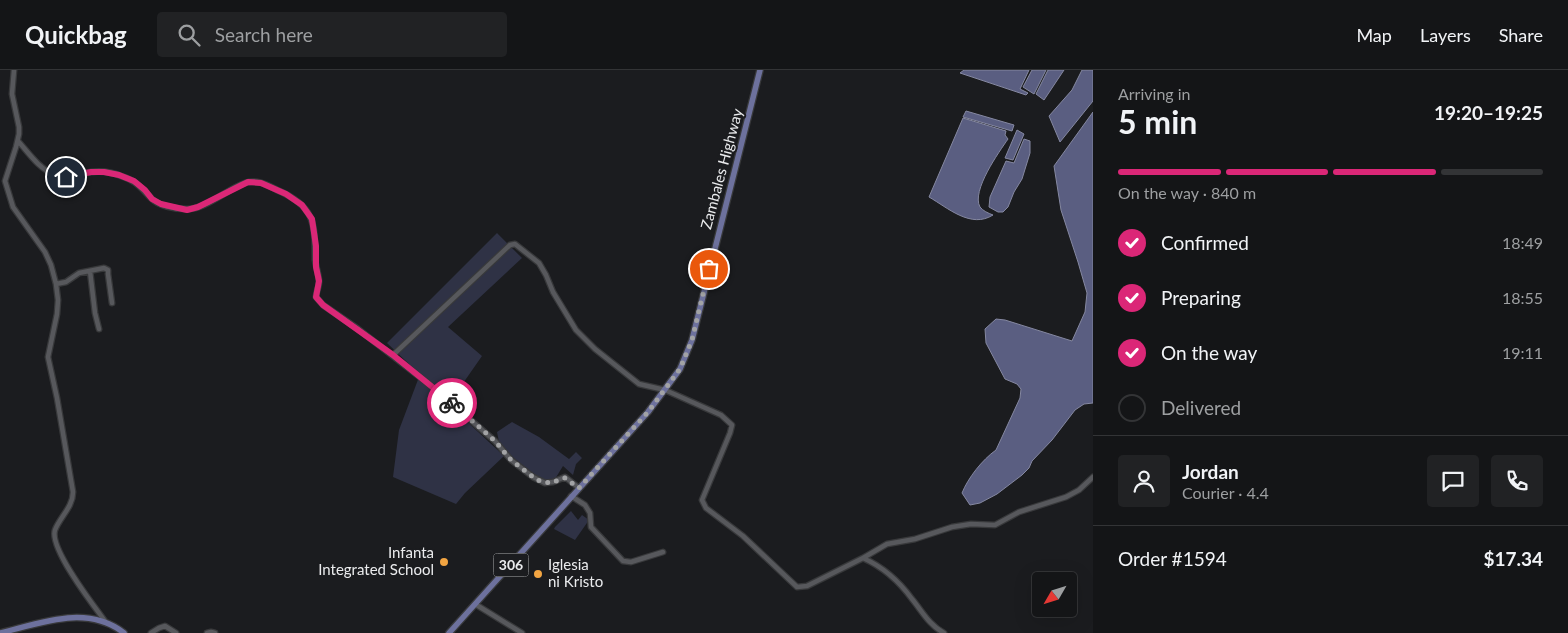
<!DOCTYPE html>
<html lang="en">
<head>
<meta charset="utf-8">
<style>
	:root { --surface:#141517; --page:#212224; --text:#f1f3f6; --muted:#9d9fa1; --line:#333436; --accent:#db2777 }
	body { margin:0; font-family:Lato,sans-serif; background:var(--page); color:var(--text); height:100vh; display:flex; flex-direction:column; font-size:19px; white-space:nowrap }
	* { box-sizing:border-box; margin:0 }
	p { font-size:16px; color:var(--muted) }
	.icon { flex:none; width:28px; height:28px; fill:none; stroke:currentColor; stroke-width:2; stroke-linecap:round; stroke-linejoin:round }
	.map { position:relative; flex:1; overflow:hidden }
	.details { display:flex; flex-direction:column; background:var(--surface); width:475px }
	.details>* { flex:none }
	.needle { width:32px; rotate:231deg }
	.tools { position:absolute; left:1032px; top:502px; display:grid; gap:10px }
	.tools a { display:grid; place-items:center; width:45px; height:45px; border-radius:5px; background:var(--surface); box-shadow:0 5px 20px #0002,0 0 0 1px var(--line); font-size:25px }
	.pin { position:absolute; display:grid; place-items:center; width:42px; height:42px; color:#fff; margin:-21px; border:2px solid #fff; border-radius:50%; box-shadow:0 1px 5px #0007 }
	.courier { position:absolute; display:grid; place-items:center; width:50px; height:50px; margin:-25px; border:4px solid #db2777; border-radius:50%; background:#fff; color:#222; box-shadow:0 1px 6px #0007 }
	.overview em { font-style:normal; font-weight:700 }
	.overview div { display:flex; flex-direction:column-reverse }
	.overview { display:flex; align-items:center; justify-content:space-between; height:85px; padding:0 25px }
	h1 { font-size:32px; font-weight:700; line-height:38px }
	.bar { display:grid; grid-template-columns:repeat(4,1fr); gap:8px 5px; align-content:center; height:60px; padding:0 25px }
	.bar i { height:6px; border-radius:4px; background:var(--line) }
	.bar .on { background:var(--accent) }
	.bar p { grid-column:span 4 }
	.line { display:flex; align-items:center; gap:12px; padding:0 25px; border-top:1px solid var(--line) }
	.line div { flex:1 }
	.round { display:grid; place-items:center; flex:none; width:52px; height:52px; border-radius:5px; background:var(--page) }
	ol { padding:0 25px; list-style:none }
	li { display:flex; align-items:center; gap:15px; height:55px }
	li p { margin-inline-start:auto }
	li .icon { padding:5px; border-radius:50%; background:var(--accent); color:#fff; stroke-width:4 }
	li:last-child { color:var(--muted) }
	li i { width:28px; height:28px; border:2px solid var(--line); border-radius:50% }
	header { display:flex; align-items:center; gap:30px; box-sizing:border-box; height:70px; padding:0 25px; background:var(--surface); border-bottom:1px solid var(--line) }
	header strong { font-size:24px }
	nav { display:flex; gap:28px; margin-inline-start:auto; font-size:18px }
	.search { width:350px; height:45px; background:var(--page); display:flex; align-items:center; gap:12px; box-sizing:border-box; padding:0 18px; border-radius:5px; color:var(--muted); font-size:19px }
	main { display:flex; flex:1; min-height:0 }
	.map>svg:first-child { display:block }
	.green { fill:#2f3245 }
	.water { fill:#5a5e81; stroke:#8588a1 }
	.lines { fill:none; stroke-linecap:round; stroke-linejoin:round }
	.minor-casing { stroke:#38393b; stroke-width:7 }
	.major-casing { stroke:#38393b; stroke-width:8 }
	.minor { stroke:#57585c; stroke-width:4.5 }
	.major { stroke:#6d719d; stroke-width:5.5 }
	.done { stroke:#a2a3a5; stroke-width:5; stroke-dasharray:0 9 }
	.route { stroke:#db2777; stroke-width:6 }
	.poi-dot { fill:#f2a542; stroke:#1b1c1f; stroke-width:2 }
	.labels { text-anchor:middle; stroke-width:4; stroke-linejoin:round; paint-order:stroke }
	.shield { fill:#1b1c1f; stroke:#acadaf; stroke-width:1 }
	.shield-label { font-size:14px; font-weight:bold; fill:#eaebed }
	.street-label { font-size:15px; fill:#eaebed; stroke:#1b1c1f }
	.poi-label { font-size:15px; fill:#eaebed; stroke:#1b1c1f; text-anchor:end }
</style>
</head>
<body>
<header>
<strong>Quickbag</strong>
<div class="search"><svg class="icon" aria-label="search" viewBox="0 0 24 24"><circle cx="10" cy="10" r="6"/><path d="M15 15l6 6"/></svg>Search here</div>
<nav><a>Map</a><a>Layers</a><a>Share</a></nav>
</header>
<main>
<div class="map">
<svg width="1093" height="563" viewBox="0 0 1093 563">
	<rect width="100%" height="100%" fill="#1b1c1f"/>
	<path class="green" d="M497 163 522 188 448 257 482 286 452 329 410 295 387 273Z
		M419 307 504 386 465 423 456 434 393 407 399 360Z
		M512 352 539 367 569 389 576 382 582 388 576 394 573 405 563 396 555 409 545 410 539 408 510 385 499 372 497 362Z
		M571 441 578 450 582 445 589 450 575 470 554 459 555 457Z"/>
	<path class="water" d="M964 0H1029L1020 19 1028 23 1026 25 960 3Z
		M1032 0H1046L1034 24 1023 17Z
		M1048 0H1064L1044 30 1036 24Z
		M1082 0H1093V31L1060 72 1049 46 1072 20Z
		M966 41 1014 55 1012 61 963 47Z
		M1093 42V333L1084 334 1075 340 1052 370 1032 391 1029 398 1022 405 997 424 980 433 970 435 962 423C968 408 982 390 996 380L1020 328 1021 319 1017 314 1005 309 986 273 985 259 996 249 1005 250 1072 271 1085 242 1087 223 1078 192 1061 140 1054 96Z
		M963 48 1006 61 1005 65 1008 69C999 82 971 121 980 137 983 141 988 143 993 145 971 159 948 138 929 127Z
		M1017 60 1024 64 1013 90 1005 88Z
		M1024 69 1030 71V83L1022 109 1014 122 1008 137 1003 142H998L989 137 990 127 1006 91 1014 93Z"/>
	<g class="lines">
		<defs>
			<path id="minor" d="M14 0 12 24 19 57V64L16 77 5 111 13 137 45 182 51 195 56 214 58 230 57 244 48 287 57 328 73 422C73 437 60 447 55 460 49 478 93 535 105 551
				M18 71C28 82 39 99 54 104 67 109 78 104 91 102 101 101 112 102 121 106 137 111 140 117 151 128 158 136 175 139 186 139 205 140 227 119 245 113 257 109 267 115 277 120 315 136 315 153 315 190 316 197 319 205 319 212 319 217 316 222 316 227L323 235 358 259 425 311 495 371 511 390 533 407 545 413 553 412 565 407 579 418
				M90 201 95 243 99 259
				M56 214 66 212 79 203 104 198 108 200V204L112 233
				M393 285 510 175 515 174 539 193 546 205 553 222 576 260 595 279 639 314 665 320 683 328 721 345 732 355 730 363 702 430 706 438 743 466 797 517 807 516 863 488C883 497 899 511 912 529 922 541 929 555 944 563
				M571 426 585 435 590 443 591 457 623 491 631 492 663 482
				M863 488 887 474 915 469 952 457 971 454 995 455 1019 442 1066 427 1079 420 1093 407
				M475 534 522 563
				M151 563 159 558 165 556 176 563
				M207 563 211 562 215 563"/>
			<path id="major" d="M0 563C41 553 87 534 124 563
				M449 563 648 342 680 299 692 270 760 0"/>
		</defs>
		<use href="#minor" class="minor-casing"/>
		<use href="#major" class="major-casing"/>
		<use href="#minor" class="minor"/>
		<use href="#major" class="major"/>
	</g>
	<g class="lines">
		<path class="done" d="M452 333 495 371 511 390 537 410 550 413 565 408 579 418 648 342 680 299 692 270 709 199"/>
		<path class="route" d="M66 107 91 102H104L119 105 134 111 145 120 152 129 161 134 187 140 198 137 248 112 261 113 286 124 302 135 312 149 316 176V197L319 211 316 227 323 235 393 285 452 333"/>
	</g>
	<g class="poi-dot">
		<circle cx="444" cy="492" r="5"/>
		<circle cx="538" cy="504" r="5"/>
	</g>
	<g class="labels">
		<rect class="shield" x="493.5" y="483.5" width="35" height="23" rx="4"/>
		<g class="shield-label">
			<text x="511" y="500">306</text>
		</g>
		<g class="street-label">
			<text transform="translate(722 99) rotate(-75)" y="5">Zambales Highway</text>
		</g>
		<g class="poi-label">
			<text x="434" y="488">Infanta<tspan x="434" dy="17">Integrated School</tspan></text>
			<text x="548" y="500" text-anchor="start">Iglesia<tspan x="548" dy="17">ni Kristo</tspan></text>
		</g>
	</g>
</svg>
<div class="tools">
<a><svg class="needle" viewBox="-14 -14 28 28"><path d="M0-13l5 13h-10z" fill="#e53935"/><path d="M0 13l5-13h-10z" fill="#9d9fa1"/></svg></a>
</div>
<div class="pin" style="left:709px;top:199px;background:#ea580c"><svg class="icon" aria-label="bag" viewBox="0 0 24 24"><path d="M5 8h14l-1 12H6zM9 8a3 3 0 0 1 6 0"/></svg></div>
<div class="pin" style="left:66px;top:107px;background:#1f2937"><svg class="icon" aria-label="home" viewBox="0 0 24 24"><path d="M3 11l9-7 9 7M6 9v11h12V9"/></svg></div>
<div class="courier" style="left:452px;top:333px"><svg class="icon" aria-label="bike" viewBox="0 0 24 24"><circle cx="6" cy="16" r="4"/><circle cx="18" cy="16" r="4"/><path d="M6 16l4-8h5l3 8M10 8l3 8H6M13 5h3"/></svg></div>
</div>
<section class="details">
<div class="overview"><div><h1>5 min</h1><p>Arriving in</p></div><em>19:20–19:25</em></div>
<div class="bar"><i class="on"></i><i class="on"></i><i class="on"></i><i></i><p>On the way · 840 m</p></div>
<ol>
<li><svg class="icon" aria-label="check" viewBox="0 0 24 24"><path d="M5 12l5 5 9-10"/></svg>Confirmed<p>18:49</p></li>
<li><svg class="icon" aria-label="check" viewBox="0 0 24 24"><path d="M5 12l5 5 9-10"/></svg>Preparing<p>18:55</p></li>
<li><svg class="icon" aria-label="check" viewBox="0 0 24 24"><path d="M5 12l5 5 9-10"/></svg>On the way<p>19:11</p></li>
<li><i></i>Delivered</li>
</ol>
<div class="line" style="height:90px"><a class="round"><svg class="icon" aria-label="person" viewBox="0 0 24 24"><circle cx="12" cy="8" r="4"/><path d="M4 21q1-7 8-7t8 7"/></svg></a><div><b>Jordan</b><p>Courier · 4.4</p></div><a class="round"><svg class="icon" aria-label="chat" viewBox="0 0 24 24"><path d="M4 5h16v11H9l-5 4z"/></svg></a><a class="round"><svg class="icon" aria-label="phone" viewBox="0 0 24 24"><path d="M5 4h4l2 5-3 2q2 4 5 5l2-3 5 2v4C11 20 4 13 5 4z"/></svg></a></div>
<div class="line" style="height:65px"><div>Order #1594</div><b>$17.34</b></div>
</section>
</main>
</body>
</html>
